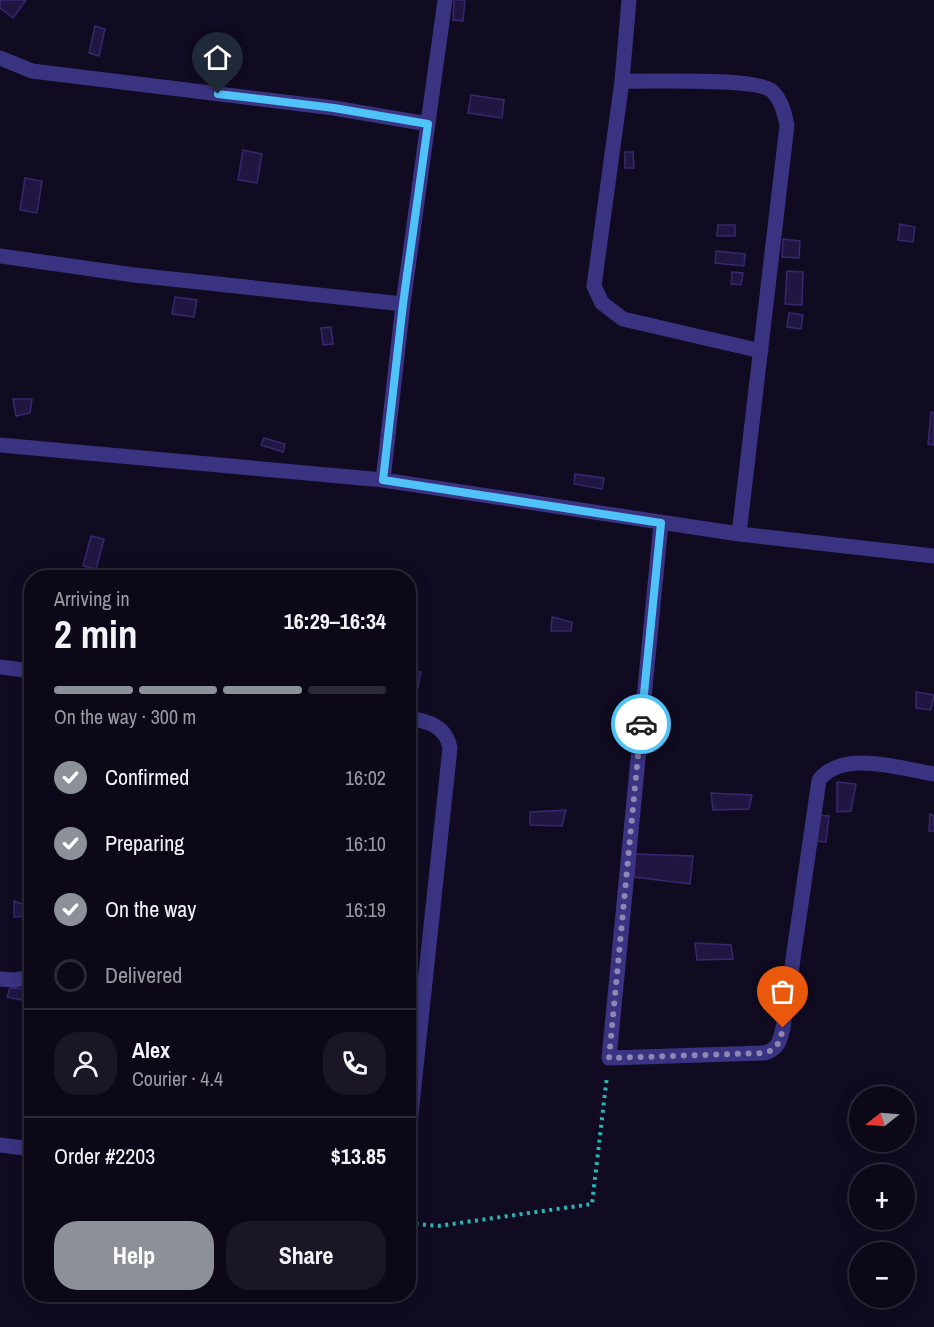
<!DOCTYPE html>
<html lang="en">
<head>
<meta charset="utf-8">
<style>
	:root { --surface:#0c0818; --page:#1a1625; --text:#f1f3f6; --muted:#9a9aa2; --line:#2c2937; --accent:#8c9099 }
	body { margin:0; font-family:"Archivo Narrow",sans-serif; background:var(--page); color:var(--text); height:100vh; display:flex; flex-direction:column; font-size:22px; white-space:nowrap }
	* { box-sizing:border-box; margin:0 }
	p { font-size:20px; color:var(--muted) }
	.icon { flex:none; width:33px; height:33px; fill:none; stroke:currentColor; stroke-width:2; stroke-linecap:round; stroke-linejoin:round }
	.map { position:relative; flex:1; overflow:hidden }
	.drawer { position:absolute; left:24px; top:570px; width:392px; height:732px; display:flex; flex-direction:column; background:var(--surface); border-radius:24px; box-shadow:0 3px 15px #0003,0 0 0 2px var(--line) }
	.drawer>* { flex:none }
	.needle { width:39px; rotate:253deg }
	.buttons { position:absolute; left:849px; top:1086px; display:grid; gap:12px }
	.buttons a { display:grid; place-items:center; width:66px; height:66px; border-radius:50%; background:var(--surface); box-shadow:0 3px 15px #0003,0 0 0 2px var(--line); font-size:30px }
	.pin { position:absolute; display:grid; place-items:center; width:51px; height:51px; color:#fff; margin:-62px -26px; border-radius:50% 50% 50% 0; rotate:-45deg; box-shadow:0 0 6px #0007 }
	.pin .icon { rotate:45deg }
	.courier { position:absolute; display:grid; place-items:center; width:60px; height:60px; margin:-30px; border:4px solid #4fc3f7; border-radius:50%; background:#fff; color:#222; box-shadow:0 2px 8px #0007 }
	.overview em { font-style:normal; font-weight:700 }
	.overview div { display:flex; flex-direction:column-reverse }
	.overview { display:flex; align-items:center; justify-content:space-between; height:102px; padding:0 30px }
	h1 { font-size:39px; font-weight:700; line-height:45px }
	.bar { display:grid; grid-template-columns:repeat(4,1fr); gap:9px 6px; align-content:center; height:72px; padding:0 30px }
	.bar i { height:8px; border-radius:4px; background:var(--line) }
	.bar .selected { background:var(--accent) }
	.bar p { grid-column:span 4 }
	.line { display:flex; align-items:center; gap:15px; padding:0 30px; border-top:2px solid var(--line) }
	.line div { flex:1 }
	.round { display:grid; place-items:center; flex:none; width:63px; height:63px; border-radius:24px; background:var(--page) }
	ol { padding:0 30px; list-style:none }
	li { display:flex; align-items:center; gap:18px; height:66px }
	li p { margin-inline-start:auto }
	li .icon { padding:6px; border-radius:50%; background:var(--accent); color:#fff; stroke-width:4 }
	li:last-child { color:var(--muted) }
	li i { width:33px; height:33px; border:3px solid var(--line); border-radius:50% }
	.action { display:flex; gap:12px; margin-top:auto; padding:12px 30px }
	.action a { flex:1; height:69px; border-radius:24px; background:var(--accent); color:#fff; font-size:24px; font-weight:700; line-height:69px; text-align:center }
	.action a+a { background:var(--page); color:var(--text) }
	.map>svg:first-child { display:block }
	.building { fill:#211642; stroke:#38276f; stroke-width:1.5 }
	.lines { fill:none; stroke-linecap:round; stroke-linejoin:round }
	.path { stroke:#26b6b4; stroke-width:4; stroke-dasharray:3 4.5; stroke-linecap:butt }
	.street { stroke:#3a3381; stroke-width:15 }
	.done { stroke:#8e87b1; stroke-width:6; stroke-dasharray:0 10.8 }
	.route { stroke:#4fc3f7; stroke-width:8 }
</style>
</head>
<body>
<div class="map">
<svg width="934" height="1327" viewBox="0 0 934 1327">
	<rect width="100%" height="100%" fill="#100b20"/>
	<path class="building" d="M0 0H26L13 18 0 8Z
		M454 0H465L463 21 453 20Z
		M95 26 105 29 99 56 89 53Z
		M471 95 504 100 502 118 468 113Z
		M243 150 262 154 257 183 238 180Z
		M625 152H633L634 168H625Z
		M25 178 42 181 37 213 20 210Z
		M900 224 915 227 913 242 898 240Z
		M718 225H735V236H717Z
		M783 239 800 241 799 258 782 257Z
		M716 251 745 254 744 266 715 263Z
		M787 271 803 272 802 305 785 304Z
		M732 272 743 273 741 285 731 284Z
		M175 297 197 300 194 317 172 314Z
		M789 313 803 315 801 329 787 327Z
		M331 327 333 344 323 345 321 328Z
		M13 399H32L30 413 16 416Z
		M931 412 934 413V445L928 444Z
		M264 438 285 444 283 452 261 445Z
		M575 474 604 478 602 489 574 484Z
		M91 536 104 539 96 569 83 566Z
		M552 617 572 622 571 631H551Z
		M408 669 421 672 418 687H408Z
		M916 692 934 695 931 710 916 708Z
		M408 727H411V741H408Z
		M837 782 856 784 851 811 837 812Z
		M711 793 752 795 749 809 713 810Z
		M566 810 562 826 530 825V812Z
		M930 814 934 816V831H929Z
		M817 815 829 816 826 842 816 841Z
		M635 854 693 856 690 884 634 877Z
		M14 901 31 907 30 916 14 917Z
		M695 943 731 945 733 959 697 960Z
		M10 988 32 989V1002L7 997Z"/>
	<g class="lines">
		<path class="path" d="M408 1223 438 1226 592 1204 607 1076"/>
		<path class="street" d="M629 0 622 81 594 286 602 303 623 319 761 351
			M0 58 32 71 334 108 428 124
			M622 81C648 82 757 77 772 91 782 101 784 112 787 125L739 534
			M0 256 134 275 403 304
			M0 445 383 480 739 534 934 556
			M383 480 403 304 445 0
			M661 523 609 1058 765 1053C778 1049 780 1041 783 1028L819 780C843 749 901 769 934 774
			M0 667 32 671
			M408 718C428 721 446 726 450 748L408 1142
			M0 979 15 980 32 977
			M0 1145 32 1149"/>
	</g>
	<g class="lines">
		<path class="done" d="M641 724 609 1058 765 1053C778 1049 780 1041 783 1028"/>
		<path class="route" d="M218 94 334 108 428 124 403 304 383 480 661 523 641 724"/>
	</g>
</svg>
<div class="buttons">
<a><svg class="needle" viewBox="-14 -14 28 28"><path d="M0-13l5 13h-10z" fill="#e53935"/><path d="M0 13l5-13h-10z" fill="#9a9aa2"/></svg></a>
<a>+</a>
<a>−</a>
</div>
<div class="pin" style="left:783px;top:1028px;background:#ea580c"><svg class="icon" aria-label="bag" viewBox="0 0 24 24"><path d="M5 8h14l-1 12H6zM9 8a3 3 0 0 1 6 0"/></svg></div>
<div class="pin" style="left:218px;top:94px;background:#1f2937"><svg class="icon" aria-label="home" viewBox="0 0 24 24"><path d="M3 11l9-7 9 7M6 9v11h12V9"/></svg></div>
<div class="courier" style="left:641px;top:724px"><svg class="icon" aria-label="car" viewBox="0 0 24 24"><path d="M5 17H2v-5l4-1 3-4h7l3 4 3 1v5h-3M9 17h6M6 11h13"/><circle cx="7" cy="17" r="2"/><circle cx="17" cy="17" r="2"/></svg></div>
<section class="drawer">
<div class="overview"><div><h1>2 min</h1><p>Arriving in</p></div><em>16:29–16:34</em></div>
<div class="bar"><i class="selected"></i><i class="selected"></i><i class="selected"></i><i></i><p>On the way · 300 m</p></div>
<ol>
<li><svg class="icon" aria-label="check" viewBox="0 0 24 24"><path d="M5 12l5 5 9-10"/></svg>Confirmed<p>16:02</p></li>
<li><svg class="icon" aria-label="check" viewBox="0 0 24 24"><path d="M5 12l5 5 9-10"/></svg>Preparing<p>16:10</p></li>
<li><svg class="icon" aria-label="check" viewBox="0 0 24 24"><path d="M5 12l5 5 9-10"/></svg>On the way<p>16:19</p></li>
<li><i></i>Delivered</li>
</ol>
<div class="line" style="height:108px"><a class="round"><svg class="icon" aria-label="person" viewBox="0 0 24 24"><circle cx="12" cy="8" r="4"/><path d="M4 21q1-7 8-7t8 7"/></svg></a><div><b>Alex</b><p>Courier · 4.4</p></div><a class="round"><svg class="icon" aria-label="phone" viewBox="0 0 24 24"><path d="M5 4h4l2 5-3 2q2 4 5 5l2-3 5 2v4C11 20 4 13 5 4z"/></svg></a></div>
<div class="line" style="height:78px"><div>Order #2203</div><b>$13.85</b></div>
<div class="action"><a>Help</a><a>Share</a></div>
</section>
</div>
</body>
</html>
